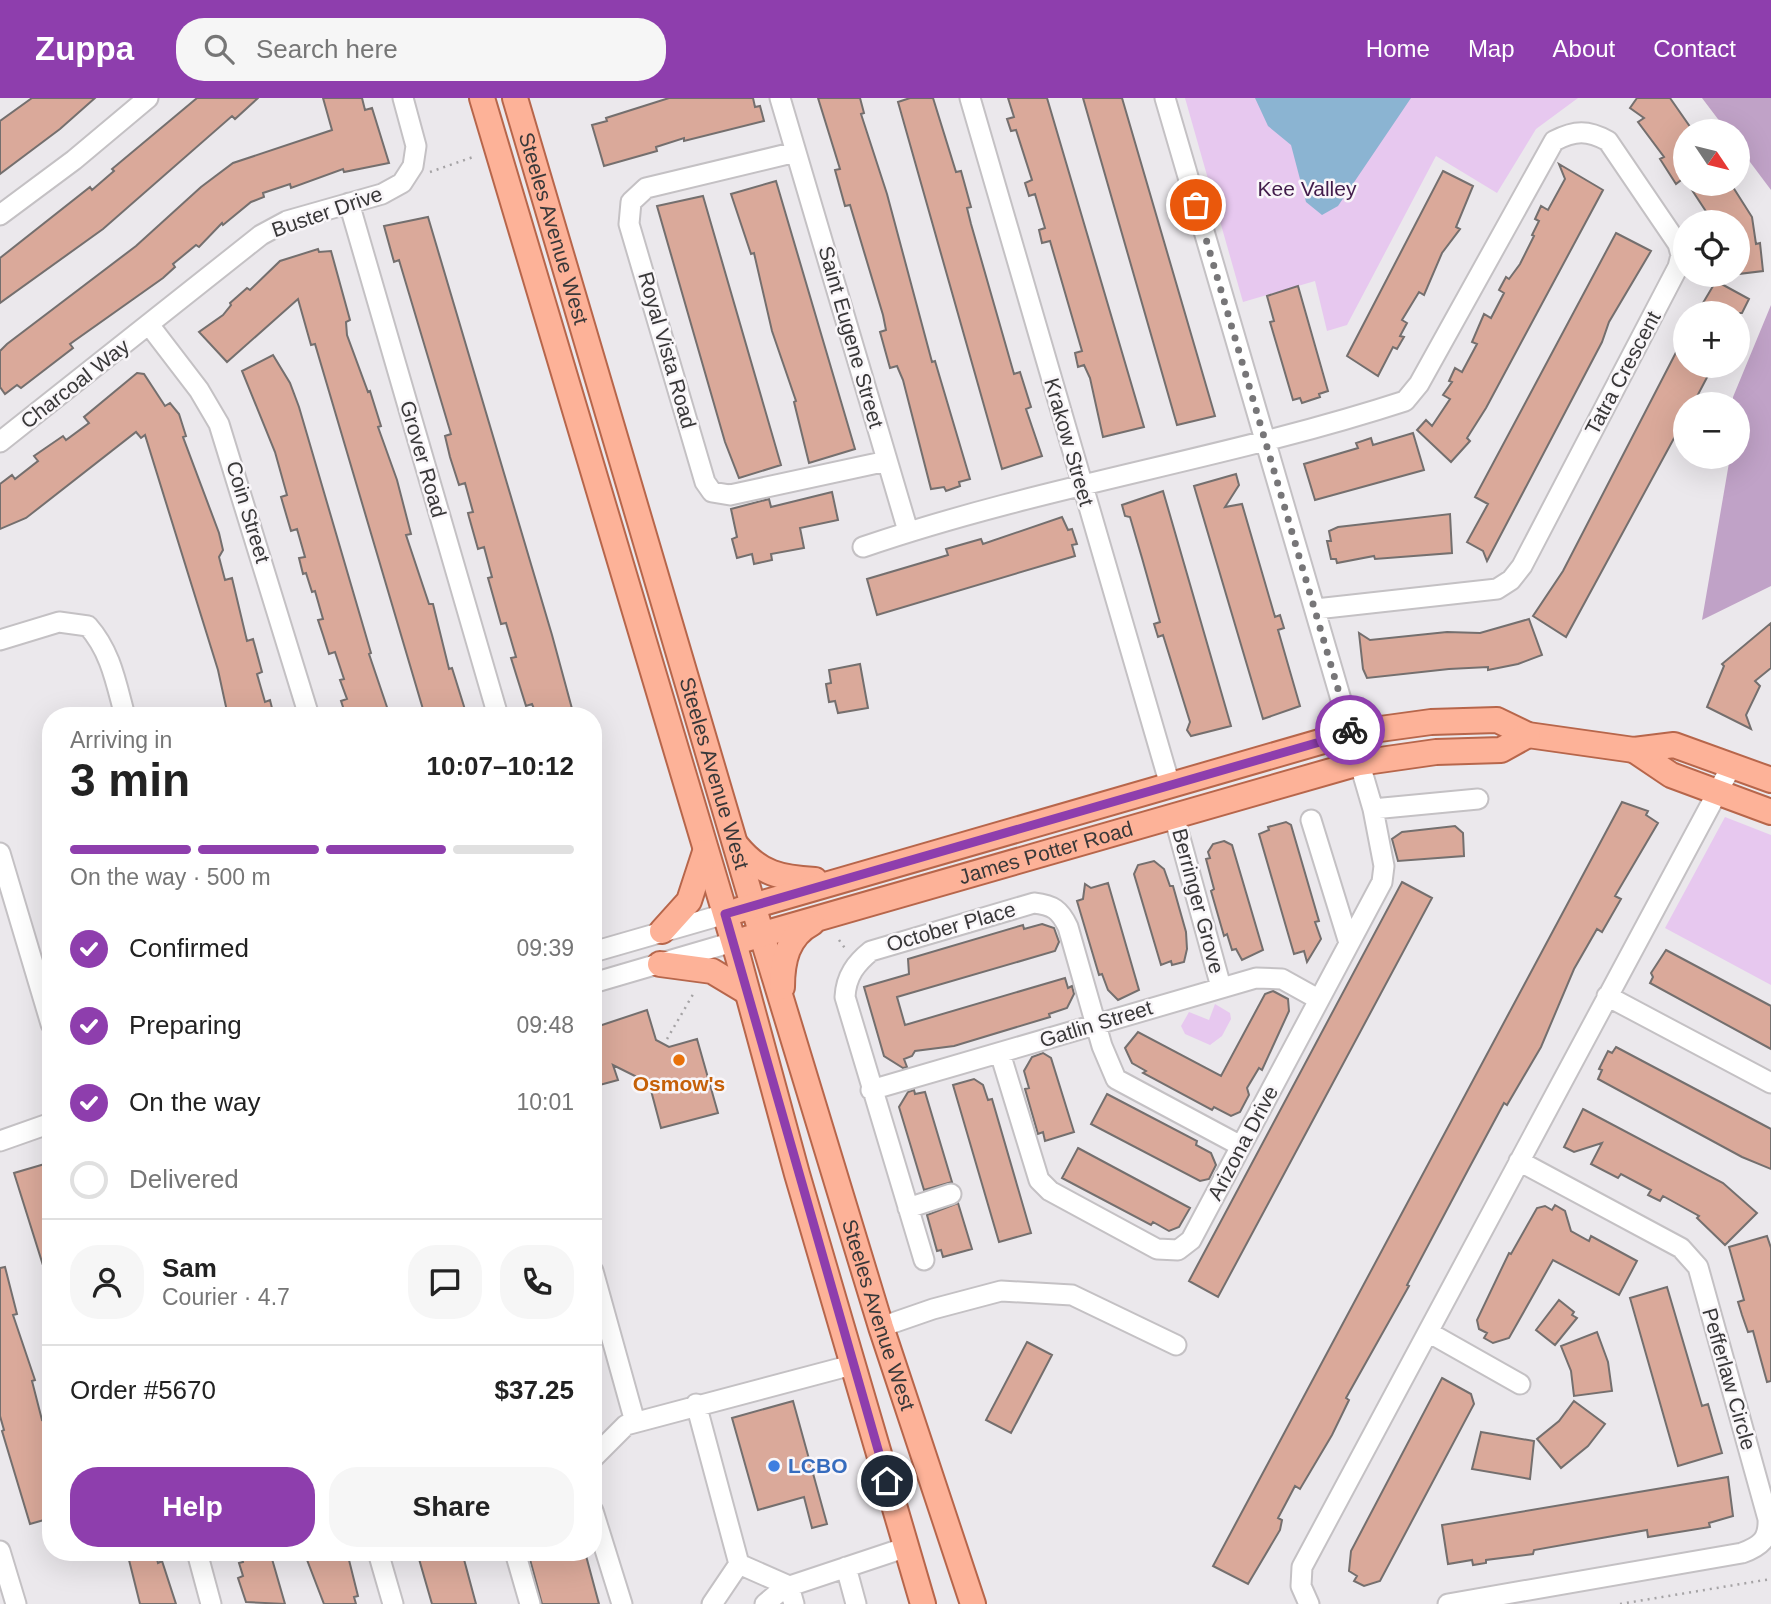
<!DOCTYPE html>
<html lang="en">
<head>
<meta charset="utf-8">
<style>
	:root { --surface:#fff; --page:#f6f6f6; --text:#222; --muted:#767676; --line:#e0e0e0; --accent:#8e3ead }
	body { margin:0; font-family:Helvetica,sans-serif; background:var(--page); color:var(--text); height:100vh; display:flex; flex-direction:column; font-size:26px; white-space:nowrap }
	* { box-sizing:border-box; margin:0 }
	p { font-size:23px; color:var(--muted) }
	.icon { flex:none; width:38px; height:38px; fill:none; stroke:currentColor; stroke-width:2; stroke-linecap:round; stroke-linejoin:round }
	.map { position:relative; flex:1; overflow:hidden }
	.drawer { position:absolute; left:42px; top:609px; width:560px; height:854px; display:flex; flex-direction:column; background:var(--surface); border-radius:28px; box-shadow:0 7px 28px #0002 }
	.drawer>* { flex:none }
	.needle { width:46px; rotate:125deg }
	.fabs { position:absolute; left:1673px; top:21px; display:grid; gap:14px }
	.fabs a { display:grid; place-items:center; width:77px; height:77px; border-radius:50%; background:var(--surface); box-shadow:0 7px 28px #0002; font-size:35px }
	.pin { position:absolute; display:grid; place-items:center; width:60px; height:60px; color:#fff; margin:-30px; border:4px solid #fff; border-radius:50%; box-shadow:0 2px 7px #0007 }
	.courier { position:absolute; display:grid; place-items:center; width:70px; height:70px; margin:-35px; border:5px solid #8e3ead; border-radius:50%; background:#fff; color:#222; box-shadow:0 2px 9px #0007 }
	.head em { font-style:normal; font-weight:700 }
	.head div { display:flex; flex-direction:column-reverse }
	.head { display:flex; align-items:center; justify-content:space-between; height:119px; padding:0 28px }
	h1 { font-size:46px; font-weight:700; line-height:52px }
	.bar { display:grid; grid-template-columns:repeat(4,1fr); gap:10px 7px; align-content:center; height:84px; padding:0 28px }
	.bar i { height:9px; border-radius:5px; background:var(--line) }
	.bar .selected { background:var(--accent) }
	.bar p { grid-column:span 4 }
	.line { display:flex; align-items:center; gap:18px; padding:0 28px; border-top:2px solid var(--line) }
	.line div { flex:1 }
	.round { display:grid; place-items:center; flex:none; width:74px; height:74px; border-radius:28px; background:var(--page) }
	ol { padding:0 28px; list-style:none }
	li { display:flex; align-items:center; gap:21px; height:77px }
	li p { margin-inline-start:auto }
	li .icon { padding:7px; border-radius:50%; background:var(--accent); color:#fff; stroke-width:4 }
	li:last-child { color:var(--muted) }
	li i { width:38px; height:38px; border:4px solid var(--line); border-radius:50% }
	.cta { display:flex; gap:14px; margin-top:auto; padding:14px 28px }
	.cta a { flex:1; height:80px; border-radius:28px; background:var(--accent); color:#fff; font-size:28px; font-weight:700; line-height:80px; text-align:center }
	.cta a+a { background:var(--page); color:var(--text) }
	header { display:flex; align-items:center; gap:42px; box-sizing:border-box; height:98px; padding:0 35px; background:var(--accent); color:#fff }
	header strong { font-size:33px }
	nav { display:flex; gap:38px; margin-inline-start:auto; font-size:24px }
	.search { width:490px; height:63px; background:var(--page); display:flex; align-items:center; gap:18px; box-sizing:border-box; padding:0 24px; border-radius:28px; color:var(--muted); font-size:26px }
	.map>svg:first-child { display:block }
	.green { fill:#e7c8ef }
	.forest { fill:#c0a2c7 }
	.water { fill:#8bb4d2 }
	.building { fill:#daa99a; stroke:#746f6e; stroke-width:2 }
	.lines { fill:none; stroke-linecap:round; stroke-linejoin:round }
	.minor-casing { stroke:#c4c1c4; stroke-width:23 }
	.major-casing { stroke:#b7664b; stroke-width:28 }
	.path { stroke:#a5a3a5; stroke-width:2.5; stroke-dasharray:2 5; stroke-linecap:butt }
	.minor { stroke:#fff; stroke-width:19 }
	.major { stroke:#fdb298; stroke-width:24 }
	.done { stroke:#777678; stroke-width:7; stroke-dasharray:0 12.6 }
	.route { stroke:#8e3ead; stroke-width:9 }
	.food-dot { fill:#e8710a; stroke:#f9f6f9; stroke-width:2.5 }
	.shop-dot { fill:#3f7fe0; stroke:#f9f6f9; stroke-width:2.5 }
	.labels { text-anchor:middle; stroke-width:5; stroke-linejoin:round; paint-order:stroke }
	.park-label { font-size:21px; fill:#421c4b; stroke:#f9f6f9 }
	.street-label { font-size:21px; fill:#393839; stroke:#f9f6f9 }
	.food-label { font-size:21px; font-weight:bold; fill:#c56008; stroke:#f9f6f9 }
	.shop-label { font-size:21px; font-weight:bold; fill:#366cbe; stroke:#f9f6f9; text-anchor:start }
</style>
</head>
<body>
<header>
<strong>Zuppa</strong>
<div class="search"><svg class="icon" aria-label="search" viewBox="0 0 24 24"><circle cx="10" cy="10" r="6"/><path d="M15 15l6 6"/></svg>Search here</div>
<nav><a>Home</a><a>Map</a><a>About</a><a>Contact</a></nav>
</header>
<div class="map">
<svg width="1771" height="1506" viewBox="0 0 1771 1506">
	<rect width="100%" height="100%" fill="#ebe8ec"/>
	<path class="green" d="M1185 0H1578L1536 31 1497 95 1436 58 1347 227 1327 233 1315 183 1243 204Z
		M1725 719 1771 737V887L1665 830Z
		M1215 906 1230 915 1231 921 1222 938 1210 947 1185 936 1181 928 1189 914 1209 922Z"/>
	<path class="forest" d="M1702 0H1771V92L1738 48V33H1727Z
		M1771 207V488L1702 522 1730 359H1738V306H1733V299Z"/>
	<path class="water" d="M1255 0H1411L1338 108 1322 117 1306 104 1291 47 1268 28Z"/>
	<path class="building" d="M32 0H95L60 31 0 76V23Z
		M197 0H258L235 21 232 18 103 131 0 205V160L90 89 92 92 114 73 112 71Z
		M323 0H362L365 12 372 10 389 65 344 74 343 71 291 90 290 86 263 95 264 99 251 104 223 127 222 125 199 149 196 147 173 166 175 169 163 180 70 246 73 250 21 290 17 287 5 296 0 289V253L7 246 136 148 201 89 233 65 332 32Z
		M669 0H753L755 9 760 8 764 23 684 43V40L656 49 657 53 604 68 592 27 607 23 606 20Z
		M818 0H860L864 15 861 16 887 96 932 264 935 263 970 381 959 384 960 388 946 393 944 389 931 391 903 282 897 268 890 270 880 234 886 232 883 217 850 107 845 108 835 72 840 71Z
		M910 0H933L956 74 961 73 971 109 967 110 971 126 1014 276 1020 274 1031 309 1026 311 1042 358 1002 371 898 4Z
		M1008 0H1047L1144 329 1103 339 1090 280 1084 267 1078 269 1075 255 1082 253 1050 143 1042 145 1039 132 1045 130 1035 96 1029 98 1025 85 1032 82 1016 32 1011 33 1007 21 1014 19Z
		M1083 0H1122L1215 318 1177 327Z
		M1637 0H1670L1693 33H1685V79L1676 86 1660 61 1664 59 1638 24 1644 20 1630 10Z
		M1559 66 1603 92 1486 310 1467 340 1470 343 1451 364 1417 332 1426 322 1432 328 1450 301 1443 297 1452 284 1449 283 1455 270 1462 274 1477 246 1472 244 1484 216 1491 220 1504 195 1499 192 1506 179 1509 181 1520 166 1534 138 1532 137 1539 123 1535 121 1541 108 1548 112 1565 81Z
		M1443 73 1473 88 1456 129 1460 131 1442 155 1424 197 1419 194 1402 222 1407 225 1400 238 1404 239 1397 251 1393 249 1378 278 1347 258Z
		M776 83 855 351 809 365 794 304 796 303 772 233 754 155 751 156 731 96Z
		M1688 86H1731L1752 119 1756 146 1760 145 1763 173 1738 176V124H1713Z
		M703 98 781 367 739 380 725 344 657 108Z
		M428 119 552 537 574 618H537L532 606 526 608 511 560 516 559 506 525 501 526 488 480 492 479 484 449 478 451 469 419 468 415 473 414 465 385 459 387 450 359 445 338 451 336 399 162 394 164 384 128Z
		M1616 135 1651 153 1609 224 1602 244 1487 463 1483 453 1467 444 1488 406 1475 399Z
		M318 151 319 154 331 153 350 222 346 224 347 237 368 294 370 293 381 328 378 329 397 382 411 436 406 437 429 506H433L449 571 452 570 467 618H425L315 246 311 247 298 201 227 264 199 234 223 217 231 207 230 205 247 190 250 192 280 163Z
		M1716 183 1749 201 1742 215H1697Z
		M1298 188 1328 293 1319 296 1320 299 1302 305 1300 300 1293 302 1270 224 1274 223 1267 198Z
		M1685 237V268H1713L1693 306H1685V320L1566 539 1533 518 1563 473Z
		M273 257 290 285 299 309 371 555 369 556 390 618H346L341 603 347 601 340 582 344 581 335 554 329 556 323 537 318 522 323 521 315 493 312 494 306 475 303 476 299 460 305 459 297 431 291 433 281 399 287 397 275 354 242 273Z
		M137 275 144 276 165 308 170 305 179 316 186 338 183 339 219 435 223 452 219 459 225 482 232 480 247 543 253 541 262 574 257 576 265 604 270 602 274 618H228L218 572 145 337 141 340 136 334 26 420 0 431V386L12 377 15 381 38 363 34 358 47 349 63 338 66 342 89 325 84 319Z
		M1413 335 1424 372 1315 402 1304 366 1358 350 1356 345 1371 340 1373 347Z
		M1236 376 1239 387 1225 409 1242 406 1275 519 1280 517 1284 530 1278 532 1300 608 1263 621 1194 388Z
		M1163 393 1231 628 1191 638 1187 632 1190 624 1163 537 1158 539 1154 526 1160 524 1142 460 1130 419 1125 418 1122 407Z
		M832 394 838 422 800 430 804 450 771 456 772 462 754 466 752 456 737 460 732 441 737 439 731 411 769 401 771 409Z
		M1450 416 1452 455 1375 461 1374 458 1337 465 1336 461H1331L1327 443H1331L1329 433 1338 429Z
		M1062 419 1068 432 1072 431 1077 446 1072 447 1075 458 877 517 867 481 948 457 946 451 981 441 983 446Z
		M1529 521 1542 557 1518 566 1488 572V569L1449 571 1367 580 1363 571 1359 535 1370 542 1447 534 1480 535Z
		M1771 525V570L1755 583 1760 588 1746 617 1751 631 1707 609 1724 568 1722 566Z
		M860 566 868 610 838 615 835 603 829 604 826 586 831 585 829 572Z
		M1622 704 1648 713 1646 717 1658 725 1615 798 1621 801 1602 834 1597 831 1574 871 1541 949 1507 1007 1504 1005 1468 1072 1407 1187 1409 1188 1346 1300 1349 1302 1332 1337 1300 1391 1295 1388 1286 1405 1278 1420 1282 1422 1280 1432 1248 1486 1213 1468Z
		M1286 724 1291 727 1319 823 1315 824 1321 841 1307 864 1304 853 1294 856 1259 736 1269 732 1268 729Z
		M1455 728 1463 735 1464 758 1398 763 1392 741 1402 734Z
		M1224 743 1232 747 1263 852 1242 862 1236 851 1232 852 1227 836 1224 838 1211 793 1214 791 1206 761 1210 760 1208 754 1213 746Z
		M1154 763 1164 771 1170 788H1173L1186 834 1187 851 1184 864 1172 867 1171 863 1161 867 1134 776 1138 767Z
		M1402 784 1432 800 1218 1199 1189 1183Z
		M1108 785 1139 892 1118 902 1108 892 1102 876 1099 877 1077 803 1083 801 1085 786 1091 790Z
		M1042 826 1054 830 1059 844 1055 853 897 899 905 927 1065 880 1068 890 1072 888 1074 896 1067 910 1049 916 1050 919 954 948 915 953 912 958 904 961 907 969 903 970 884 958 864 889 909 876 908 861 1023 827 1024 831Z
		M1666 852 1771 908V951L1650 885 1653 879 1651 875Z
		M1273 893 1288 901 1289 913 1262 972 1259 970 1247 990 1249 997 1240 1014 1231 1018 1214 1009 1212 1012 1143 975 1146 973 1132 965 1125 950 1138 934 1221 978 1265 896Z
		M647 912 656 942 669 949 697 941 718 1015 661 1030 649 985 613 967 618 982 596 988 593 930Z
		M1616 949 1771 1031V1071L1742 1059 1598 981 1602 972 1599 971 1608 953 1612 955Z
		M1043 955 1051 960 1074 1034 1045 1043 1043 1034 1038 1036 1025 991 1029 990 1024 973 1032 959Z
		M974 981 983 987 988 1002 992 1001 1031 1135 999 1144 953 987Z
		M914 992 915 996 925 994 952 1084 924 1092 899 1009 908 994Z
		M1107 996 1197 1043 1196 1047 1211 1055 1216 1067 1209 1081 1200 1083 1091 1026Z
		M1583 1011 1723 1085 1757 1115 1725 1147 1697 1120 1699 1118 1663 1098 1660 1103 1648 1097 1651 1092 1621 1076 1618 1080 1591 1066 1602 1045 1574 1054 1564 1049Z
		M1078 1050 1190 1110 1179 1129 1169 1133 1153 1124 1151 1127 1062 1080Z
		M48 1065 51 1076V1179L47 1180 14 1075Z
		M958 1105 972 1151 943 1159 941 1152 937 1153 927 1117Z
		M1555 1107 1565 1113 1571 1133 1589 1143 1591 1138 1637 1163 1619 1197 1553 1162 1509 1240 1493 1245 1484 1240 1487 1235 1479 1231 1477 1222 1509 1155 1511 1156 1537 1110 1545 1108 1552 1112Z
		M1767 1138 1771 1150V1283L1767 1284 1753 1233 1748 1234 1742 1217 1738 1204 1744 1202 1729 1149Z
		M5 1169 17 1216 13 1217 35 1282 32 1283 42 1322 49 1320 51 1327V1420L30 1426 2 1333 4 1332 0 1318V1170Z
		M1667 1189 1702 1308 1708 1306 1722 1355 1678 1368 1630 1200Z
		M1559 1202 1574 1214 1572 1217 1577 1220 1555 1247 1536 1232Z
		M1597 1234 1608 1264 1612 1293 1574 1298 1571 1273 1561 1248Z
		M1027 1244 1052 1257 1011 1335 986 1322Z
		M1442 1280 1471 1296 1474 1306 1380 1483 1364 1488 1354 1483 1357 1478 1349 1473 1351 1453Z
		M793 1303 827 1426 812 1430 804 1399 758 1412 732 1320Z
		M1574 1303 1605 1326 1588 1348 1561 1370 1537 1341 1559 1323Z
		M1481 1334 1534 1343 1530 1381 1472 1371Z
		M1728 1379 1733 1418 1709 1425 1710 1429 1648 1439 1647 1432 1534 1452 1533 1456 1486 1462V1465L1473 1467 1472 1462 1448 1466 1442 1427Z
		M127 1454H155L158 1465 162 1463 176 1506H140Z
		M241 1454H270L285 1506 246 1504 238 1480 243 1478 239 1465 243 1464Z
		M304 1454H347L358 1498 354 1499 356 1506H324Z
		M417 1454H462L476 1506H432Z
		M528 1454H585L599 1506H542Z"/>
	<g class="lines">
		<defs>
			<path id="minor" d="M780 0 908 433
				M970 0 1170 687
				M796 54 646 90 631 104 629 126 705 384 712 394 730 397 887 363
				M349 105 498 618
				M0 117 74 62 148 0
				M150 228 199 292 219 326 309 618
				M0 344 261 137 287 123 382 96 402 85 413 68 416 48 403 0
				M863 449C1041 388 1227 361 1405 303L1419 286 1554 43C1575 32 1588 32 1608 43L1678 146 1681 157 1678 169 1522 468 1511 482 1497 491 1316 511
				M0 542 59 524 88 528C111 554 116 585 125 618
				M1373 711 1478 701
				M1174 718 1221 889
				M1311 722 1349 845
				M0 755 51 926
				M593 854 725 816
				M593 885 733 844
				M1607 898 1771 985
				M1000 955 1039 1082 1050 1093 1157 1151 1178 1152 1191 1142 1382 784 1384 768 1373 711 1165 0
				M871 992 1256 880 1282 881 1318 901
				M0 1043 51 1025
				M908 1110 951 1096
				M924 1162 845 899C846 878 856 865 871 853L1034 805C1053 807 1060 812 1068 829L1102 948 1116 981 1241 1048
				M593 1173 635 1324
				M881 1229 933 1211 1001 1193 1072 1197 1176 1247
				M1428 1234 1520 1286
				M696 1306 739 1466 712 1506
				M593 1360 626 1327 852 1267
				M593 1413 622 1506
				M0 1453 16 1506
				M197 1454 211 1506
				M378 1454 393 1506
				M515 1454 530 1506
				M739 1466 789 1488 794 1506
				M846 1469 856 1506
				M765 1506 784 1490 907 1449
				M1309 1506 1301 1488 1302 1469 1732 667
				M1448 1506 1742 1455C1761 1448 1769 1441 1768 1421L1698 1169 1681 1150 1519 1063"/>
			<g id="major">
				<path d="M482 0 738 859 797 1076 923 1506"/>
				<path id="s1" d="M515 0 766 851 881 1229 973 1506"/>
				<path d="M1634 652 1671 677 1771 714"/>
				<path d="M737 748C760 776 781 780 815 782"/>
				<path d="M739 812 1351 635 1431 624 1497 622 1528 637 1634 652 1674 647 1771 682"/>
				<path d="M662 833 689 803 705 754"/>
				<path id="s2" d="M746 841 1359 665 1436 654 1501 652 1528 637"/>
				<path d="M660 866 712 873 747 894"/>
				<path d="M782 889C782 864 787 838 812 825"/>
			</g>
		</defs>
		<use href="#minor" class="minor-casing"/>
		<use href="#major" class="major-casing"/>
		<path class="path" d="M430 74 476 58
			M839 842 847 853
			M667 941 695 893
			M1620 1506 1771 1481"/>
		<use href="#minor" class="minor"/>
		<use href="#major" class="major"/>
	</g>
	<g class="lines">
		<path class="done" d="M1196 107 1350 632"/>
		<path class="route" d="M887 1383 725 816 1351 635 1350 632"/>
	</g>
	<circle class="food-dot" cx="679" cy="962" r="7"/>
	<circle class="shop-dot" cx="774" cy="1368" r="7"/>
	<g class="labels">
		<g class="park-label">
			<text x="1307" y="98">Kee Valley</text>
		</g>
		<g class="street-label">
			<text transform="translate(327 114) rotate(-19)" y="7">Buster Drive</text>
			<text dy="7" stroke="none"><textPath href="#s1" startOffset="136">Steeles Avenue West</textPath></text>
			<text transform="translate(851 239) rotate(74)" y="7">Saint Eugene Street</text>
			<text transform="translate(667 252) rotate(74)" y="7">Royal Vista Road</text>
			<text transform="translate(1623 275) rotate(-62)" y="7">Tatra Crescent</text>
			<text transform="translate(75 286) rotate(-38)" y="7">Charcoal Way</text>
			<text transform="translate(1069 344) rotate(74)" y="7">Krakow Street</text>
			<text transform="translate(423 361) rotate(74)" y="7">Grover Road</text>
			<text transform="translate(248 414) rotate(73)" y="7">Coin Street</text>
			<text dy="7" stroke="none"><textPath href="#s1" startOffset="704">Steeles Avenue West</textPath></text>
			<text dy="7" stroke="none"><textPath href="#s2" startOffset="312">James Potter Road</textPath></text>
			<text transform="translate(1198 803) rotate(75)" y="7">Berringer Grove</text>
			<text transform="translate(951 829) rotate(-16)" y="7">October Place</text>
			<text transform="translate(1096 926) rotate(-17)" y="7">Gatlin Street</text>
			<text transform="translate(1243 1045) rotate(-62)" y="7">Arizona Drive</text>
			<text dy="7" stroke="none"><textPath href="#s1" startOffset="1270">Steeles Avenue West</textPath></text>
			<text transform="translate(1729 1281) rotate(74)" y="7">Pefferlaw Circle</text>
		</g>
		<g class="food-label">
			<text x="679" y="993">Osmow's</text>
		</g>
		<g class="shop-label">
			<text x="788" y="1375">LCBO</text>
		</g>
	</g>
</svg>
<div class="fabs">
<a><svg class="needle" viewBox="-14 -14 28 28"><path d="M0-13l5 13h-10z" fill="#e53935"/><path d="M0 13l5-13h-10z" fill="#767676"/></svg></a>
<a><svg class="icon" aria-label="locate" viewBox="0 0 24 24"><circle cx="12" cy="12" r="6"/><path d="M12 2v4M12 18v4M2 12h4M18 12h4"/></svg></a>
<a>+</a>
<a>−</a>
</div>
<div class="pin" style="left:1196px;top:107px;background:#ea580c"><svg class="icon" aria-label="bag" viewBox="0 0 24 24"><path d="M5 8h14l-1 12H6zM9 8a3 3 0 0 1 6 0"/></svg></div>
<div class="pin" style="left:887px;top:1383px;background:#1f2937"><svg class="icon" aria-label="home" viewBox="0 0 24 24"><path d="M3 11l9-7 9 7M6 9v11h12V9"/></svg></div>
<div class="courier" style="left:1350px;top:632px"><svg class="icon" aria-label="bike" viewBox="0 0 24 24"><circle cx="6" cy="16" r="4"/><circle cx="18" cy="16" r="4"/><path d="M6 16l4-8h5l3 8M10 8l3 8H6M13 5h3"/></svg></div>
<section class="drawer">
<div class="head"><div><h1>3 min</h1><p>Arriving in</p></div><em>10:07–10:12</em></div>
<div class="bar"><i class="selected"></i><i class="selected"></i><i class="selected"></i><i></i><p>On the way · 500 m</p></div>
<ol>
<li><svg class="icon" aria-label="check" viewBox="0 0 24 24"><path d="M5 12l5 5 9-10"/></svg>Confirmed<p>09:39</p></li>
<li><svg class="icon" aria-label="check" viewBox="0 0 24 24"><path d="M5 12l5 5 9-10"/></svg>Preparing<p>09:48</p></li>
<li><svg class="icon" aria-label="check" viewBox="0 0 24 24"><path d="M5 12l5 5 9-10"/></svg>On the way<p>10:01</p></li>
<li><i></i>Delivered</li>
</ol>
<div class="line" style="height:126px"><a class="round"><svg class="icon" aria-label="person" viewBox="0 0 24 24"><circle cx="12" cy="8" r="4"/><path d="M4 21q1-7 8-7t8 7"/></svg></a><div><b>Sam</b><p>Courier · 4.7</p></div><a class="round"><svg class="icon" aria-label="chat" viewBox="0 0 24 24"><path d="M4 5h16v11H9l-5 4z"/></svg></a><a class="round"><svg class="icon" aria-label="phone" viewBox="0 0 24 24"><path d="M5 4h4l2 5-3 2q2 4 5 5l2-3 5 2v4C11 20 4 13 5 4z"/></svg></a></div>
<div class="line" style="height:91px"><div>Order #5670</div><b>$37.25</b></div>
<div class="cta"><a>Help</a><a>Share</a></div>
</section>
</div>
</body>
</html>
